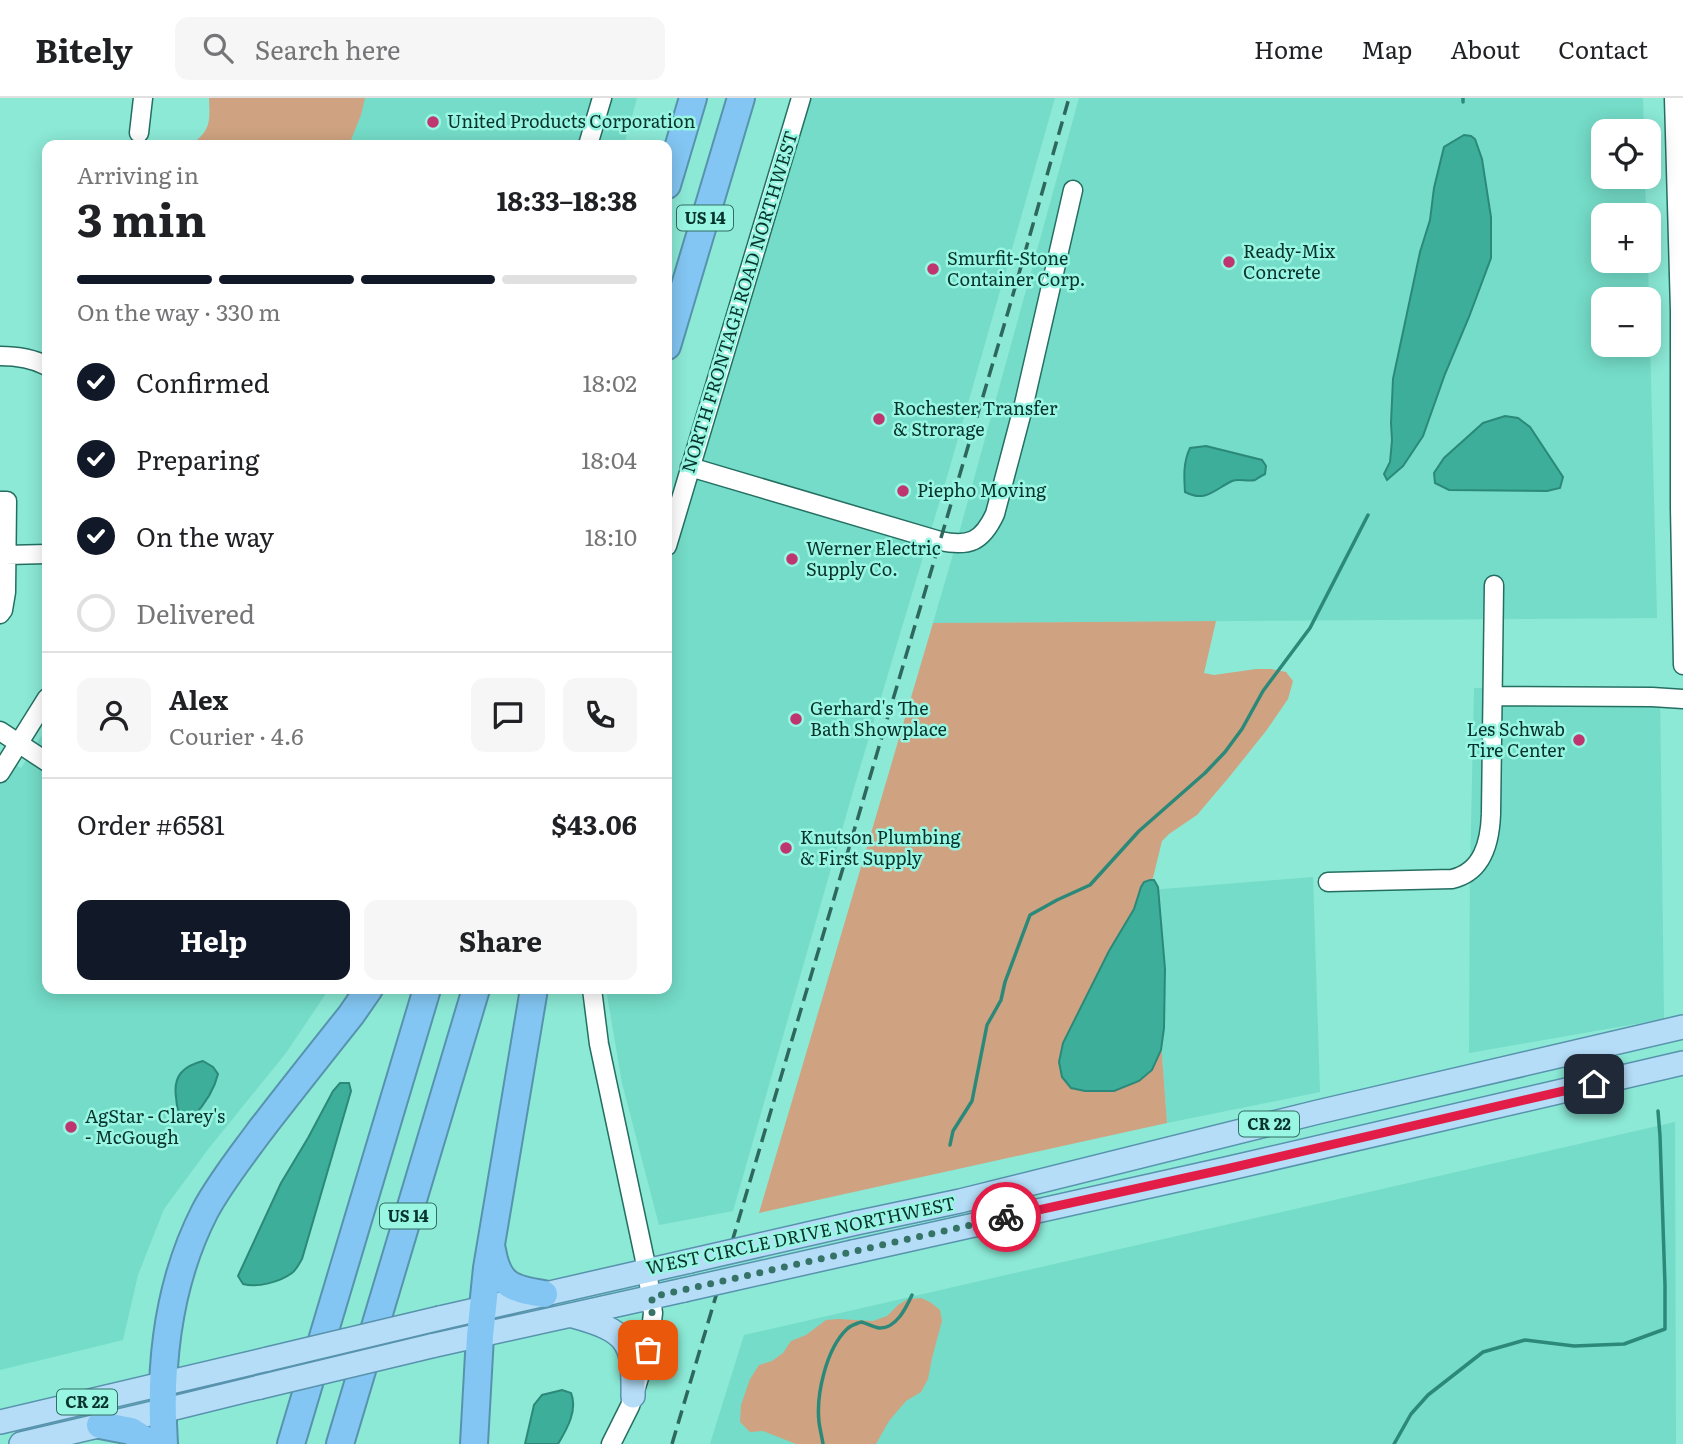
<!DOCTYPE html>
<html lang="en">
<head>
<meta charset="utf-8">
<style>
	:root { --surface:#fff; --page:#f6f6f6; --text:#202124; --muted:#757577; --line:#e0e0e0; --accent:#111827 }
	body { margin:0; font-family:Literata,serif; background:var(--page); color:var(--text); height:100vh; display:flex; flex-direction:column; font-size:26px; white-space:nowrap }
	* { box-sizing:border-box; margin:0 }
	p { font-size:23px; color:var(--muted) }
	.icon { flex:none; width:38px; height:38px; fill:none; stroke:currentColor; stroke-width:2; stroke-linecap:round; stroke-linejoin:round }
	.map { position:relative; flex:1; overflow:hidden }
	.sheet { position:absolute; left:42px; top:42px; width:630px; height:854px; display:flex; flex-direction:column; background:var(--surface); border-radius:14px; box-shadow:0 4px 18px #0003 }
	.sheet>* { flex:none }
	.controls { position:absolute; left:1591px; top:21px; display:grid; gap:14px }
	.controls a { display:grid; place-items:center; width:70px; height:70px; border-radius:14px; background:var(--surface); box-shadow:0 4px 18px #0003; font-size:35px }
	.pin { position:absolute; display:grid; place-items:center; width:60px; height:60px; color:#fff; margin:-30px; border-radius:14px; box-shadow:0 4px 10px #0006 }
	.courier { position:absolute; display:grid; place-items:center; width:70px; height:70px; margin:-35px; border:5px solid #e11d48; border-radius:50%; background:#fff; color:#222; box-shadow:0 2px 9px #0007 }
	.overview em { font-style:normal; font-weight:700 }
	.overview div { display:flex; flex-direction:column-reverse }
	.overview { display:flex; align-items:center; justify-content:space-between; height:119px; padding:0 35px }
	h1 { font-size:46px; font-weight:700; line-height:52px }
	.bar { display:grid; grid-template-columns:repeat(4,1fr); gap:10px 7px; align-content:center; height:84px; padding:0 35px }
	.bar i { height:9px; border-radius:5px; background:var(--line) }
	.bar .current { background:var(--accent) }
	.bar p { grid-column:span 4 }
	.line { display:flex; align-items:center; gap:18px; padding:0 35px; border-top:2px solid var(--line) }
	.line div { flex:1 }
	.round { display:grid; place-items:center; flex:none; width:74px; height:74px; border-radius:14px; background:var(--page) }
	ol { padding:0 35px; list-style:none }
	li { display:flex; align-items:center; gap:21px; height:77px }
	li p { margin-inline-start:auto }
	li .icon { padding:7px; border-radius:50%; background:var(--accent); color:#fff; stroke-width:4 }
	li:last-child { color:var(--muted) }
	li i { width:38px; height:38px; border:4px solid var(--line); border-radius:50% }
	.cta { display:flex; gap:14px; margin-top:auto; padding:14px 35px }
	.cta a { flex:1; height:80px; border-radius:14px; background:var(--accent); color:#fff; font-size:28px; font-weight:700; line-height:80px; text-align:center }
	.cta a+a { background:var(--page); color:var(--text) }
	header { display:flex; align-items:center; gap:42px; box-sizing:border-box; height:98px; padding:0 35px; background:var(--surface); border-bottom:2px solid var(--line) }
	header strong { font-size:33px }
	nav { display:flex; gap:38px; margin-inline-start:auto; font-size:24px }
	.search { width:490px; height:63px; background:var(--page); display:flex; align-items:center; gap:18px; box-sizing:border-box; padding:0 24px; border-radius:14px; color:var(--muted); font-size:26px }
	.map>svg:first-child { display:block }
	.built { fill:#74dcc8; fill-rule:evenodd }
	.green { fill:#cfa381 }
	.water { fill:#3cae9a; stroke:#2c8979; stroke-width:2 }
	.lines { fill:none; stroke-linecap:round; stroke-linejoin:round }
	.stream { stroke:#2c8979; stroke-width:3.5 }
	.minor-casing { stroke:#256f62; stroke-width:21 }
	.major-casing { stroke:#5893ad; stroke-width:26 }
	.highway-casing { stroke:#5893ad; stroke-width:30 }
	.minor { stroke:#fff; stroke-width:18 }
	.major { stroke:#b5ddf8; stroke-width:23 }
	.highway { stroke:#83c6f3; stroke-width:26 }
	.rail { stroke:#2e685d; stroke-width:3.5; stroke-dasharray:14 7; stroke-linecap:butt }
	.major-bridge-casing { stroke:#5893ad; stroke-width:26; stroke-linecap:butt }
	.major-bridge { stroke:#b5ddf8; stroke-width:23 }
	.done { stroke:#367367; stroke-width:7; stroke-dasharray:0 12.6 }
	.route { stroke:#e11d48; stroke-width:9 }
	.poi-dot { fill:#be356f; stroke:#98f6e2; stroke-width:2.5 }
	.labels { text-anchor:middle; stroke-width:5; stroke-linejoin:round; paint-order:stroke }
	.shield { fill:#98f6e2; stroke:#336e63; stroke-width:2 }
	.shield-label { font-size:16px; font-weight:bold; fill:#08332c }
	.poi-label { font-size:18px; fill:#08332c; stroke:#98f6e2; text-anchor:start }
	.street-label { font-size:18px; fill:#08332c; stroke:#98f6e2 }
</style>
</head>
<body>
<header>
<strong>Bitely</strong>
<div class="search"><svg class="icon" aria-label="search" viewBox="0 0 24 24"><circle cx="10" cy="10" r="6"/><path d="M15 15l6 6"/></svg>Search here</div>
<nav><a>Home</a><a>Map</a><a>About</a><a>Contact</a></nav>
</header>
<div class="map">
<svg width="1683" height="1346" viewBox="0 0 1683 1346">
	<rect width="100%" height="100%" fill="#8be9d5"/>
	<path class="built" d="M311 0H637L624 47H283Z
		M810 0H1055L949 372 856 683 733 1113 659 1127 622 985 606 891H667V475Z
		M1079 0H1643L1644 33H1603V79H1645L1646 117H1603V163H1648L1657 520 933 525 956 446ZM1603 201H1648V247H1603Z
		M1474 590 1660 591 1664 921 1469 955 1470 774Z
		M47 629V891H329L286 955 209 1050 164 1111 138 1177 123 1242 0 1272V657L21 670Z
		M1313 779 1320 994 1167 1025 1150 792Z
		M1675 1024 1676 1346H710L744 1237Z"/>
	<path class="green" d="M209 0H365L361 17 349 47H190C211 33 210 24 209 0Z
		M1216 523 1204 575 1214 577 1256 571H1271L1286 574 1293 583 1288 601 1266 633 1230 678 1197 717 1169 736 1162 743 1150 792 1167 1025 759 1115 933 525Z
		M921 1200 930 1204 940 1212 942 1223 932 1260 928 1281 921 1294 906 1303 889 1323 876 1346H796L763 1333 750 1334 740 1324 741 1307 750 1281 759 1267 772 1263 783 1255 791 1243 806 1237 826 1222 838 1221 873 1223 887 1218 898 1207 908 1201Z"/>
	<path class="water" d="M1464 37 1471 38 1475 41 1482 61 1491 119V160L1469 219 1445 276 1423 338 1403 368 1387 382 1384 376 1390 364 1392 342 1391 325 1393 281 1420 154 1430 122 1434 90 1444 49Z
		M1505 318 1518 320 1530 329 1563 379 1560 390 1547 393 1449 392 1435 385 1434 375 1444 360 1483 325Z
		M1206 348 1262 362 1266 368 1265 376C1261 378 1258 380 1255 382 1248 384 1239 380 1232 383 1215 391 1206 405 1185 394 1184 379 1183 365 1190 350Z
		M1150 782H1154L1158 789 1165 871 1164 930 1161 952 1152 972 1139 983 1114 993H1085L1071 990 1062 979 1059 964 1063 945 1109 853 1134 811 1141 789 1144 784Z
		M203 963 213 969 218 976C214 993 204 1007 193 1019L183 1020C177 1013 177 1008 176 999 173 978 183 968 203 963Z
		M340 985H349L351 993 302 1161C299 1166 297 1171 292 1175 280 1184 257 1190 243 1186L238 1178 281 1085 308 1040 333 993Z
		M562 1292 571 1295C578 1312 567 1331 558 1346H525L534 1307 542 1297Z"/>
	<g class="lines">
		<path class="stream" d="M1463 0V4
			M950 1047 953 1033 972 1003 987 927 1001 902 1005 884 1030 817 1057 802 1090 787 1139 733 1205 675 1225 654 1242 631 1263 593 1310 530 1368 417
			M823 1346C822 1339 820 1332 819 1324 816 1297 826 1251 847 1231 851 1227 856 1226 861 1224 866 1225 873 1229 879 1230 896 1231 906 1210 912 1197
			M1394 1346 1411 1316 1428 1297 1483 1254 1525 1242 1574 1248 1624 1246 1665 1231V1187L1660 1038 1658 1013"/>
		<defs>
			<path id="minor" d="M1674 0 1680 213V410L1683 567
				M139 35 143 0
				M588 47 602 0
				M0 258C17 258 32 260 47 268
				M690 369 940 443C969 449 982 444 995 416L1024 306 1073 92
				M0 403H7L6 494 3 512 0 516
				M667 448 801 0
				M6 457 47 456
				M1493 598 1652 599 1683 601
				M0 633 47 664
				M0 675 47 600
				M1328 784 1452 781C1483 774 1490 744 1491 716L1494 487
				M592 891 599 946 647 1172 653 1215 650 1241 644 1264 630 1308 611 1346"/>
			<path id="major" d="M856 1125 960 1103 1318 1014 1683 929
				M853 1154 1226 1071 1683 965
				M573 1218C627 1233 634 1242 633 1298
				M440 1220 690 1163
				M431 1248 684 1192
				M0 1324 268 1261
				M21 1346 162 1313 260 1289"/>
			<path id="highway" d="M667 87 693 0
				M667 248 741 0
				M492 1152C498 1186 510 1191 544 1196
				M100 1327 131 1333 151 1346
				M164 1346C159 1267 168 1185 205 1113 220 1085 240 1060 259 1034 289 995 320 956 351 917L369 891
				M291 1346 427 891
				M340 1346 476 891
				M474 1346 480 1238 487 1170 534 891"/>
		</defs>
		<use href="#minor" class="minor-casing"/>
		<use href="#major" class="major-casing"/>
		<use href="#highway" class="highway-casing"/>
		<use href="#minor" class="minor"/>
		<use href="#major" class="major"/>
		<use href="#highway" class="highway"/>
		<path class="rail" d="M672 1346 1008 214 1069 0"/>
		<defs>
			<path id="major-bridge" d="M690 1163 856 1125
				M684 1192 853 1154
				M268 1261 440 1220
				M260 1289 431 1248"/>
		</defs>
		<use href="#major-bridge" class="major-bridge-casing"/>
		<use href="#major-bridge" class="major-bridge"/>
	</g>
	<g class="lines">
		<path class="done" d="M648 1252 652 1227V1199L1006 1119"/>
		<path class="route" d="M1006 1119 1226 1071 1594 986"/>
	</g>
	<g class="poi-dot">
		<circle cx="433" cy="24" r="7"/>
		<circle cx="1229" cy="164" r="7"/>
		<circle cx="933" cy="171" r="7"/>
		<circle cx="879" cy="321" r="7"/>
		<circle cx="903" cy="393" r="7"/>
		<circle cx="792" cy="461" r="7"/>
		<circle cx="796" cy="621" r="7"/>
		<circle cx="1579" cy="642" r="7"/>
		<circle cx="786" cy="750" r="7"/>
		<circle cx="71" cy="1029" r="7"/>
	</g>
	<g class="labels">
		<g class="shield">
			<rect x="677" y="107.5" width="56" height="25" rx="5"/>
			<rect x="1239" y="1013.5" width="60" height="25" rx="5"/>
			<rect x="380" y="1105.5" width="56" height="25" rx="5"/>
			<rect x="57" y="1291.5" width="60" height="25" rx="5"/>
		</g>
		<g class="shield-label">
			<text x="705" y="126">US 14</text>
			<text x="1269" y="1032">CR 22</text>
			<text x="408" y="1124">US 14</text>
			<text x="87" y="1310">CR 22</text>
		</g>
		<g class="poi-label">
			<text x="447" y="30">United Products Corporation</text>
			<text x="1243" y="160">Ready-Mix<tspan x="1243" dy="21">Concrete</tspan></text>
			<text x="947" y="167">Smurfit-Stone<tspan x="947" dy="21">Container Corp.</tspan></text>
			<text x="893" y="317">Rochester Transfer<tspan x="893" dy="21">&amp; Strorage</tspan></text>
			<text x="917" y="399">Piepho Moving</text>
			<text x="806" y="457">Werner Electric<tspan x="806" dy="21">Supply Co.</tspan></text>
			<text x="810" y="617">Gerhard's The<tspan x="810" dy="21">Bath Showplace</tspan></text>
			<text x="1565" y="638" text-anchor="end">Les Schwab<tspan x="1565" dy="21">Tire Center</tspan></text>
			<text x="800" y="746">Knutson Plumbing<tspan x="800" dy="21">&amp; First Supply</tspan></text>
			<text x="85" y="1025">AgStar - Clarey's<tspan x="85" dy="21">- McGough</tspan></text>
		</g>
		<g class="street-label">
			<text transform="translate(740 204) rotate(-73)" y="6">NORTH FRONTAGE ROAD NORTHWEST</text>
			<text transform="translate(801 1138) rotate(-12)" y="6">WEST CIRCLE DRIVE NORTHWEST</text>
		</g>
	</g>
</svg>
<div class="controls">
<a><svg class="icon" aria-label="locate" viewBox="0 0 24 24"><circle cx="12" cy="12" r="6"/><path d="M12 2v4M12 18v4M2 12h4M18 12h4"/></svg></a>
<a>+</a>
<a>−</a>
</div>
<div class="pin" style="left:648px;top:1252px;background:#ea580c"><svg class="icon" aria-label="bag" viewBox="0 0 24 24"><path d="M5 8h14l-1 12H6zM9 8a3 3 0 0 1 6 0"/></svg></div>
<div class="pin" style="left:1594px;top:986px;background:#1f2937"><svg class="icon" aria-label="home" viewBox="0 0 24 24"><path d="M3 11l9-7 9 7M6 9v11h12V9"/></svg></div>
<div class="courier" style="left:1006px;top:1119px"><svg class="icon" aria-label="bike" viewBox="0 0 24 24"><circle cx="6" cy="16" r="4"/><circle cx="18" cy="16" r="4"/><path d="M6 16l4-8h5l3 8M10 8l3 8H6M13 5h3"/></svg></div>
<section class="sheet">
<div class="overview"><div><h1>3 min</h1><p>Arriving in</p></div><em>18:33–18:38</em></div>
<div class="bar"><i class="current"></i><i class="current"></i><i class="current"></i><i></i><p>On the way · 330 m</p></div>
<ol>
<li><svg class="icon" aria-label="check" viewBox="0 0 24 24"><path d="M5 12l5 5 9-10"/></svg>Confirmed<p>18:02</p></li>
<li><svg class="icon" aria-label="check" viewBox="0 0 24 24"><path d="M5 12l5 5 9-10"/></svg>Preparing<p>18:04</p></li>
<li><svg class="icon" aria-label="check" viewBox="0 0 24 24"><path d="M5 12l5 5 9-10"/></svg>On the way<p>18:10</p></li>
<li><i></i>Delivered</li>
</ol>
<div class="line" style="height:126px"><a class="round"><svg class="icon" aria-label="person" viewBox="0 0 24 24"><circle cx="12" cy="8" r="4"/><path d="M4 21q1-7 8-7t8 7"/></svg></a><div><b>Alex</b><p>Courier · 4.6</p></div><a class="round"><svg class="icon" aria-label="chat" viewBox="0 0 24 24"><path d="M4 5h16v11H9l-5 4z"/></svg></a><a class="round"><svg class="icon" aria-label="phone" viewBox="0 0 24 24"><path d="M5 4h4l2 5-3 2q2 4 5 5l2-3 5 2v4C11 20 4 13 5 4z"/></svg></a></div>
<div class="line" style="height:91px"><div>Order #6581</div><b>$43.06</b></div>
<div class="cta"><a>Help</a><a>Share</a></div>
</section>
</div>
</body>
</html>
